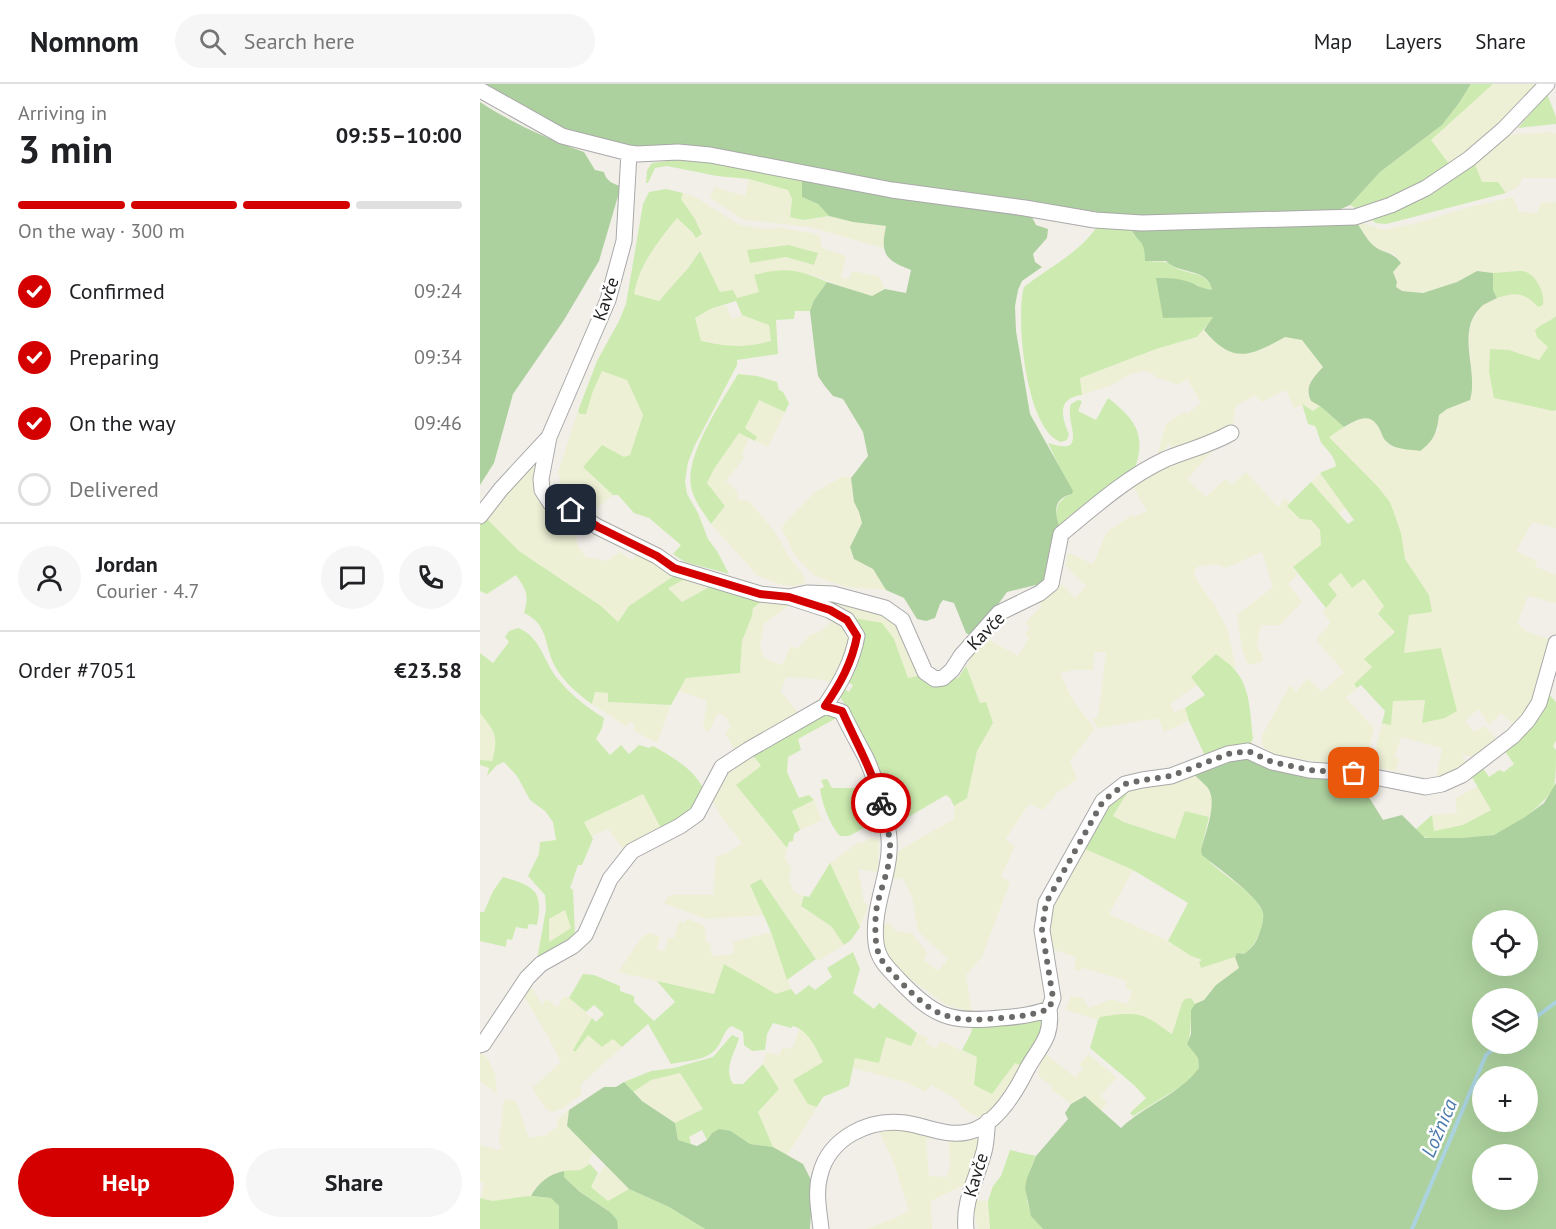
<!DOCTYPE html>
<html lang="en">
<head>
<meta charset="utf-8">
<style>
	:root { --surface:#fff; --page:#f6f6f6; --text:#202124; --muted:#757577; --line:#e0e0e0; --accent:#d40000 }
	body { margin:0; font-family:"PT Sans",sans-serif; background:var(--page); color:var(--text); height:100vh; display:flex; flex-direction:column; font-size:22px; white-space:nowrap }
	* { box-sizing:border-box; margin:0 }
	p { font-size:20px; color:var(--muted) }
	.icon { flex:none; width:33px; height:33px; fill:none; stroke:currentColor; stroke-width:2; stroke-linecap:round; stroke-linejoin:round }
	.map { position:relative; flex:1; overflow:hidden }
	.panel { display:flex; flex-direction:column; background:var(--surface); width:480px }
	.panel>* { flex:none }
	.controls { position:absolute; left:992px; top:826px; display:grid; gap:12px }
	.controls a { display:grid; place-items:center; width:66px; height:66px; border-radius:50%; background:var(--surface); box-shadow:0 6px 24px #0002; font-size:30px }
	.pin { position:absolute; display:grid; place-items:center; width:51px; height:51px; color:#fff; margin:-26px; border-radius:12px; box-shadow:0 3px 9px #0006 }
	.courier { position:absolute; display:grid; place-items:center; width:60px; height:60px; margin:-30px; border:4px solid #d40000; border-radius:50%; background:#fff; color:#222; box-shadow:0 2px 8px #0007 }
	.head em { font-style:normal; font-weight:600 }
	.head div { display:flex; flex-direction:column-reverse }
	.head { display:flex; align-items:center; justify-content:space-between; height:102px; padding:0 18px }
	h1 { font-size:39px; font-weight:600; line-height:45px }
	.bar { display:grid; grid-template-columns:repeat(4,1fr); gap:9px 6px; align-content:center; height:72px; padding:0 18px }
	.bar i { height:8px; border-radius:4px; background:var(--line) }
	.bar .selected { background:var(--accent) }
	.bar p { grid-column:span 4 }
	.line { display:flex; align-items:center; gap:15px; padding:0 18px; border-top:2px solid var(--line) }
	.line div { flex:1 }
	.round { display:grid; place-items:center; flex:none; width:63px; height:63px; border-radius:32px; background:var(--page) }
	ol { padding:0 18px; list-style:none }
	li { display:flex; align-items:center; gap:18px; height:66px }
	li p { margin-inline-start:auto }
	li .icon { padding:6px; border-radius:50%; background:var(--accent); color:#fff; stroke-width:4 }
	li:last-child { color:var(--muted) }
	li i { width:33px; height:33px; border:3px solid var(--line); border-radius:50% }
	.cta { display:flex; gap:12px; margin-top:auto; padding:12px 18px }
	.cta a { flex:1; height:69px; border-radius:36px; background:var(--accent); color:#fff; font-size:24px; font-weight:600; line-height:69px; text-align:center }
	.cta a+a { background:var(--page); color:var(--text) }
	header { display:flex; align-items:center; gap:36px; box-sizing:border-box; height:84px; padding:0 30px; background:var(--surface); border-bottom:2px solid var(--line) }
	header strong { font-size:28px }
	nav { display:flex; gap:33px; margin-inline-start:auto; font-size:21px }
	.search { width:420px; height:54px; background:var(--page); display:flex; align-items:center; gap:15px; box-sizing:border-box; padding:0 21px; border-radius:33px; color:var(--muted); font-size:22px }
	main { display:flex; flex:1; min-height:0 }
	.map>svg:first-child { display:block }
	.farmland { fill:#eef0d5; fill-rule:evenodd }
	.grass { fill:#cdebb0; fill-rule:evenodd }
	.forest { fill:#add19e; fill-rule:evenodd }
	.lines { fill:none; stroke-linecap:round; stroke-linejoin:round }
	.stream { stroke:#aad3df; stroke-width:4 }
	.minor-casing { stroke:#a9a9a9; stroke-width:17 }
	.minor { stroke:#fff; stroke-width:15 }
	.done { stroke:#6b6a68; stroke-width:6; stroke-dasharray:0 10.8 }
	.route { stroke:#d40000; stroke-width:8 }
	.labels { text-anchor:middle; stroke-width:5; stroke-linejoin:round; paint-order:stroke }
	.street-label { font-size:18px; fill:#222; stroke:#fff }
	.water-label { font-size:20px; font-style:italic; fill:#4a7aab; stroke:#fff }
</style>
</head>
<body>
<header>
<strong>Nomnom</strong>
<div class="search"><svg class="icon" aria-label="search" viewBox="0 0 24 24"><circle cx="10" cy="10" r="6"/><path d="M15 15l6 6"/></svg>Search here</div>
<nav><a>Map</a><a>Layers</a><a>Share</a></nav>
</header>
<main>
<section class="panel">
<div class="head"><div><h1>3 min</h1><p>Arriving in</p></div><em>09:55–10:00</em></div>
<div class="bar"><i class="selected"></i><i class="selected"></i><i class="selected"></i><i></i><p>On the way · 300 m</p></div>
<ol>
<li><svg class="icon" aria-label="check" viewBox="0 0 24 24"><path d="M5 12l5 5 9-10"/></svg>Confirmed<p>09:24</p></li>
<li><svg class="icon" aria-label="check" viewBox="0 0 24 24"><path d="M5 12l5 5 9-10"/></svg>Preparing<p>09:34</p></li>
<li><svg class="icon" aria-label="check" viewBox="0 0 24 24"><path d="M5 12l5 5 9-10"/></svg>On the way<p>09:46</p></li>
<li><i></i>Delivered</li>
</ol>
<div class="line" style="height:108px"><a class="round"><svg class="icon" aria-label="person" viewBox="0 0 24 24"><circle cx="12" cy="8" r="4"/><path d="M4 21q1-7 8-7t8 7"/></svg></a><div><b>Jordan</b><p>Courier · 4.7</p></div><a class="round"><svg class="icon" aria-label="chat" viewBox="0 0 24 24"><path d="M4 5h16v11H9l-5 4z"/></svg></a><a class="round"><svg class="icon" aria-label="phone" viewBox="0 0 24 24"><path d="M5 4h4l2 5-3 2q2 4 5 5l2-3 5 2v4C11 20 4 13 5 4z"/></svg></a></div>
<div class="line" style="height:78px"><div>Order #7051</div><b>€23.58</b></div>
<div class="cta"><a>Help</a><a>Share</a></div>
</section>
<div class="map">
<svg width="1076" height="1145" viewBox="0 0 1076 1145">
	<rect width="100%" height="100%" fill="#f2efe9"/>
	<path class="farmland" d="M1013 0H1061L1032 30 970 81 951 56Z
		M1071 48 1076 50V94H1043L1038 103 1026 109 1018 98H1002L994 78 1028 51Z
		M269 95 308 106 312 114 310 132 323 136 349 132 373 138 406 142 403 164 330 143 267 136 260 134 229 113 232 111 234 103 265 112Z
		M203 109 214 112 259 141 286 145 303 144 339 151 342 164 366 172 361 194 369 195 372 187 400 193 405 205 392 212 383 211 331 190 274 192 279 208 257 214 240 208 220 167 191 205 179 217 154 210 157 197 168 174 179 156 198 133 216 154 222 150 215 135 201 115ZM308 161 333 181 306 173 267 166Z
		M1033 113 1039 128 1058 129 1060 119 1076 118V232L1070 237 1062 239 1069 263 1059 276 1014 314 1073 327 1076 326V444L1053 438 1036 467 1057 477 1055 482 1076 491V519L1048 512 1037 539 1047 548 1071 556 1049 626 1035 642 1021 629 1009 641 998 625 985 637 994 648 1005 642 1019 658 997 674 985 671 982 672 987 682 956 696 962 664 921 653 915 672 919 675 916 687 891 683 902 639 911 640 913 617 945 616 942 639 965 579 961 565 924 569 929 531 951 528 949 511 925 475 897 402 848 353 882 333 890 334 896 339 905 357 911 362 923 365 957 348 959 331 967 325 990 316 992 291 989 260V246L993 235 1001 222 1017 214 1034 208 1049 213 1057 197 1048 189 1038 187 1013 189 997 187 977 198 943 209 922 207 916 203 917 198 913 188 921 179 914 170 899 165 891 159 875 136 903 146 933 140 990 123Z
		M246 221 252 235 262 231 289 241 291 257 266 263 242 262 221 257 215 234 230 225Z
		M724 246 731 255 779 267 805 253 822 256 844 283 832 294 827 310 840 322 833 327 822 321 814 324 806 306 782 318 775 311 756 322 753 340 746 349 689 369 692 362 688 360 680 376 676 374 686 340 704 328 707 330 721 319 707 295 698 301 689 297 677 294 671 289 663 287 650 290 632 301 602 311 600 294 676 265 717 253Z
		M122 286 147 296 163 331 150 371 112 392 133 411 113 427 92 415 82 403 78 388 98 327 101 330H106L113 307Z
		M279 316 305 328 288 363 275 357 277 353 265 344Z
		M259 349 269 354 262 370 264 374 246 397 257 407 258 415 269 417 294 447 310 474 321 488 325 495 323 500 313 502 299 500 278 492 231 440 245 422 227 399 234 385Z
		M736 363 707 395 726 413 745 395 752 401 766 388 798 423 805 414 810 419 807 421 830 436 840 446 841 461 813 483 817 491 808 500 822 518 800 541H781L777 563 783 571 782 578 768 581 762 565 757 531 793 503 782 468 746 484 736 480 717 483 714 489 718 498 735 522 748 546 756 586 736 570 712 592 718 600 690 620 694 628 705 624 709 637 684 648 679 635 665 636 618 644 612 635 618 634 626 568H615L613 586H593L580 589 592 615 615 645 590 677 597 695 577 709 563 726 549 720 526 755 535 763 521 792 530 798 502 873 486 891 492 928 466 921 417 885 406 871 400 840H411L417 848 432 849 447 869 444 876 458 887 468 875 438 847 432 813 423 794 415 795 410 792 413 771 423 764 474 735V722L487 713 497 667 513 638 500 619 486 582 503 552 538 572 549 554 545 550 550 543 545 539 561 523V513L575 507 581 500 595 514 606 502 585 481 588 469 613 480 627 448 652 431 655 433 667 427 652 401 693 377Z
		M59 370 53 398 56 411 69 425 100 439 96 454 98 463 106 473 127 477 139 468 153 476 158 468 198 489 149 522 138 538 121 522 39 467 6 434 26 409 55 381Z
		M840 389 866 424 858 430 831 398Z
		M363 392 371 394 374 418 379 428 382 439 370 463 374 475 393 485 406 506 366 503 335 492 315 472 302 445 304 440 334 409Z
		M861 489 884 495 904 522 898 531 915 547 885 575 892 583 874 600 877 604 866 614 894 644 886 678 878 684 809 673 788 668 782 661V651L810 601 816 608 827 594 842 608 864 588 836 556 850 539 843 528 846 524 848 500Z
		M205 495 221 498 232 501 202 518 188 504Z
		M339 514 408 530 442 591 428 594 414 555 374 534 363 523 354 524Z
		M283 516 311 520 284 540 280 562 284 574 302 581 311 562 317 565 330 551 340 548 355 534 371 551 354 599 337 595 306 593 301 608 320 631 255 667 245 649 251 643 246 633 238 629 228 649 223 643 227 617 199 607 206 594 260 589 262 557 272 532 273 524Z
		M115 608 128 609 129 618 191 621 177 659 154 647 155 640 148 638 147 643 112 620Z
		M0 629 9 639 14 651 17 661 12 677 0 676Z
		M270 667 281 682 256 701 307 764 305 774 311 784 309 797 314 808 324 812 321 823 352 843 364 861 338 877 281 795 270 801 284 831 226 835 184 819 190 811H233L236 772 248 769 262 759 242 734 233 718 235 706 242 691Z
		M710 687 728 704 732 713V723L729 733 705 727 696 756 633 733 646 711 648 703Z
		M999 702 1011 726 983 741 953 748 952 731 977 729 975 714Z
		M163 710 182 746 142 764 128 745 112 752 103 738Z
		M334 716 342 736 320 746 312 727Z
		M392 754 399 755 398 788 378 785 384 818 388 822 380 843 350 779 379 758 381 759Z
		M603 764 653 786 629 830 688 857 711 872 722 877 721 884 755 873 760 884 736 901 724 916 715 920 711 914 702 919 701 927 694 940 693 950 665 933 658 931 629 932 620 933 618 936 586 926 591 912 602 914 609 924 631 915 648 920 652 907 645 904 647 897 603 884 599 887 594 885 596 873 571 865 568 826Z
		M85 826 92 844 69 858V835Z
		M207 835 225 842 226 858 230 859 232 872 254 870 253 858 291 848 311 905 296 911 244 880 234 910 138 888 162 853 169 849 180 852 177 866 185 867 188 854H194L199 837 204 839Z
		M48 898 62 921 66 915 78 923 83 913 89 914 112 934 93 966 95 968 108 951 133 954 142 963 100 1001 102 1010 83 1024 73 1028 66 1025 52 1004 81 978 67 951 42 909Z
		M320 944 328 951 343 978 328 1020 337 1023 307 1072 293 1063 278 1028 299 1005 283 980 287 968 299 971 303 963 312 965Z
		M437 949 448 954 446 959 456 965 460 957 497 973 536 979 543 982 514 1027 502 1034 491 1030 479 1021V1017L451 1001 445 1008 426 998 373 984 375 974 406 953 431 962Z
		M0 967 9 977 15 990 17 1010 0 997Z
		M562 967 595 993 603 985 599 981 608 970 637 994 620 1012 627 1019 621 1027 605 1012 591 1020 572 1006 573 1003 558 992Z
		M199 988 223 1025 195 1039 162 1017 153 1008 171 996Z
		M24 1015 36 1017 49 1054 67 1051 70 1047 78 1043 76 1037 89 1026 87 1042 114 1069 108 1077 110 1080 100 1086 75 1089 57 1102 51 1112 13 1117 1 1114 4 1099 0 1097V1061L18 1066 22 1063 19 1057Z
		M407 1041 454 1053 446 1056 449 1092 467 1093 470 1081 468 1051 501 1047 490 1098 451 1117 452 1145H386L415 1134 429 1127 413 1077 397 1043Z
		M125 1081 149 1105 128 1117 111 1103Z
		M495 1116 508 1117 510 1145H498L493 1124Z"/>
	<path class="grass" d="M991 0H1013L951 56 970 81 914 114 877 125 870 121 900 88 962 41 979 19Z
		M1067 10 1076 33V40L1038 44Z
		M208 74 322 97V113L338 120 349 132 323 136 310 133 312 115 308 106 269 95 237 92 187 82 175 84 168 99H166L167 86 172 79Z
		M994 78 1002 98H1018L1026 109 906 140 896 139 892 136C901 128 916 127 927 122 950 109 972 93 994 78Z
		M186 105 203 109 201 115 215 135 222 150 216 154 212 148 197 134C179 156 159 181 154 210L179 217 208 184 220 167 240 208 253 206 257 214 279 208 274 191C305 183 318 185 347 198L334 216 330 227H315L314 235 296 236 298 270 257 276V281L215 361 208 378 205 397 207 410 218 429 228 455 237 467 249 490 205 478 193 470 201 461 169 434 154 429 138 411H133L103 383 122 361 144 373 150 371 163 331 147 296 122 287 113 307 106 330H100L98 327 117 277 139 237 146 220 163 120 169 108ZM256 217 262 231 289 241 291 257C263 264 249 263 221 257L215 234 230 225Z
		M618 141 651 144 654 151 662 157 673 178C691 176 686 181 701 186 714 191 728 189 732 206H725L716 200 734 233 717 253 676 265 600 294 602 311C577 314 581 332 589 350L587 356 581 358C546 347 535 233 544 203 569 183 600 169 618 141Z
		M308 161 338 169 334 181 306 173 270 179 267 166Z
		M1038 187C1041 187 1045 187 1048 189 1058 194 1065 211 1063 221L1058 223C1045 208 1035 208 1017 214L1013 206V189Z
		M1076 232V326L1073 327 1014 314 1009 288 1010 265 1029 266 1059 276 1068 263 1057 253 1055 246C1062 239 1069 238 1076 232Z
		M258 290 277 292 297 298 299 306 303 308 309 319 305 328 279 316 265 344 277 353 275 357 259 349 234 385 227 399 245 422 231 440C224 429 213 416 211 402 205 371 242 317 258 290Z
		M628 314C654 334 667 350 655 384L588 433 580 446C574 431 574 416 592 410L568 359C611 373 584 338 591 320L598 316 602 317 598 327 616 336Z
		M822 320 833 327 840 322 864 343 849 353 897 402 910 418 921 449 925 475 949 511 952 528 929 531 924 569 961 564 977 627 965 634 942 639 945 616 913 617 911 641 902 639 905 627 881 601 877 604 874 600 892 583 884 575 915 548 898 530 904 522 884 495 872 504 861 489 848 500 857 511 846 524 813 483 841 461 840 446 831 436 820 435 807 422 831 398 868 440 874 436 840 389 856 382C854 372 849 368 843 361 839 357 838 347 835 342L828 340Z
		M6 434 39 467 121 522 138 538 149 522 198 489 283 516 273 524 272 532 262 557 260 589 206 594 191 621 128 618V609L115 608 112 620C100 612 83 597 76 584 63 562 70 541 44 529 49 510 47 508 36 491L7 510 0 507V440ZM205 495 231 502 202 518 188 504Z
		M374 534 402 539 414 555 428 594 442 591 478 594 486 582 500 619 506 618 513 639 497 667 487 714 474 722 470 714 466 711 411 743C396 699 386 653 360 613L362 603 369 608 373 601 366 597 372 585H376L381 562 380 541Z
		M38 544C60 552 63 576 77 594 90 610 106 623 124 634L122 644 116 655 130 671 141 661 149 670 159 661 169 664 173 662C191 672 217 687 224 707L220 719 182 746 163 710 104 738 113 755 102 781H98L90 804 93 806 95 852 57 876 66 825 65 811 48 792 59 770 60 758 76 756 73 738 65 727 50 716 37 692 24 678 17 681 7 692 9 684 0 681V676L12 677C19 654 15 647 0 629V569L13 579 29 558 25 553 29 547ZM85 826 91 844 69 858V835Z
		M736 570C742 575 749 579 754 585 771 603 770 631 773 654L771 659 744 666 726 674 709 637 705 624 725 611 711 593Z
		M1065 606 1076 618V657L1073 662 1076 666C1076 677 1076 693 1074 703 1065 720 1031 747 1012 751 998 754 983 754 969 754 955 755 945 757 935 746L952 731 954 747 983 741 1011 726 989 688 1001 681 1009 693 1019 686 1024 688 1034 680 1022 663Z
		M339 627 362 631 318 655 321 666 308 673 307 688 319 714 329 711 334 716 312 727 320 746 314 750 313 757 309 758 307 764 256 701 281 682 270 667Z
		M347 695 352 704H394L401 735 369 752H360C350 741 342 720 340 705L344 703 341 696Z
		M648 703 646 711 633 732 644 738 695 755 705 727 729 733 721 766C735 791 771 801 784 830 782 846 777 860 764 870L757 869 755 873 721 884 719 878 722 876 711 872 688 857 708 819 653 786 603 764 618 733Z
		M350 779 380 843 371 856 364 861 352 843 321 822 324 812 329 813Z
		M23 793C54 802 64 806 57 841L49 840 47 845 36 843 32 856 27 855 26 863 0 857V828H4L13 807Z
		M281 795 336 875 307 896 291 848 270 801Z
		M373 868 380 885 373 909 394 925 399 919 437 949 431 962 406 953 399 979 375 974 369 1002 343 1013 337 1023 328 1020 313 996 343 978C335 963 329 947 313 942L311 944 293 939 287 950 285 966 272 967 264 961 263 948 252 942C243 946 243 957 236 965 226 977 205 977 191 980L168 940 142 963 133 955 122 963 108 951 95 968 93 966 112 934 116 938 124 930 114 921 106 928 89 914 103 890 114 891 140 902V907L154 912V918L174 937 195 918 177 897 234 910 244 880 296 910 311 905 316 911 329 901 335 906 352 893 347 884Z
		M711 914 715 920C708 931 713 947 707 960L718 974 719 984 710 997 653 1032 650 1029 666 1014 654 1001 610 964 618 936 620 933C632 931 651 928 663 932 673 936 683 944 692 950L702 919 705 915Z
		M556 930 567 938 543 982 535 979 512 1010 494 1001 497 973 482 966 491 949 494 936Z
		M252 951 259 954C255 969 243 984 253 1000H263L283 980 299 1005 278 1028 293 1063 270 1060 251 1047 232 1049 227 1056 222 1046 209 1053 212 1062 198 1056 195 1039 223 1025 200 989 171 996 153 1008 144 998 171 987 194 984 233 973Z
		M530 1066 556 1072C547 1091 542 1108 551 1129 553 1135 560 1140 563 1145H510L508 1117 513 1102 521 1092Z
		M110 1080 118 1089 111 1103 128 1117 149 1105 189 1123 225 1145H138L130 1128 100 1108 84 1093V1087L100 1086Z
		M48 1112 72 1114 79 1122V1145H0V1114L13 1117Z"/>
	<path class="forest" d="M1 0H991L979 19 962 41 900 88 870 121 852 129 713 133 631 130 493 109 154 65 83 46Z
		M0 18C32 39 68 55 104 68L115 86 124 88C126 97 133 100 141 102L119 177 84 236 33 310 14 379 0 401Z
		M322 97 413 113 551 131 556 141 568 145 567 154 553 170 555 178 562 183 542 197 538 206 535 222 536 247 550 330 593 407 592 410C585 412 580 414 577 421 574 431 580 439 579 449 578 464 573 480 570 495L560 500 527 508 495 553 486 549 474 519 463 516 460 520 455 534 446 537 437 535 424 514 406 506 393 485 374 475 370 463 382 439 379 428 374 418 371 394 388 372 383 348 363 315 353 312 344 301 338 292 336 278 330 227 334 216 347 198 392 212 405 205 426 209 431 186C405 176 400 170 406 142L373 138 349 132 338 120 322 113Z
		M875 136C881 144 886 155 893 161 903 170 911 166 921 179L913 188 917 198 916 203 922 207 943 209 977 198 997 187 1013 189V206L1017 214C1012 217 1005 219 1001 223 975 248 999 286 990 316L967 325 959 331C957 348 954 357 940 367 930 365 914 366 907 358 903 355 902 350 900 346 891 327 878 335 864 343L840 322 831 317C824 302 833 294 843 283L822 256 805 253C770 272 753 281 724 246L733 233 683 234 676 194C685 194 694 194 702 196 713 198 721 205 732 206 728 183 699 191 686 177H665C665 153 657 160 651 144Z
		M754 672 885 692 882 702 903 736 922 731 945 754H982L1014 751 1045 733 1064 719 1076 699V1145H563L551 1132 545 1104 547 1094 556 1072 588 1035 585 1029 591 1020 605 1012 641 1044C665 1021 699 1011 719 984L718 974 707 960 711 950V926L715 920 724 916 736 901 759 884 755 873 757 869 764 870C773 863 777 858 780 847 782 842 784 835 783 829 780 813 735 782 722 771L721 766C725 749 738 719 728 704 723 698 716 693 710 687ZM1002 837H1047V882H1002ZM1002 915H1047V960H1002ZM1002 993H1047V1038H1002ZM1002 1071H1047V1116H1002Z
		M144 998 162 1017 195 1039 198 1056 217 1062 227 1056 232 1049 239 1045 251 1047 270 1060 293 1063 323 1080 333 1100 330 1145H225L189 1123 149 1105 87 1042 89 1026 124 1003H136Z
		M84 1087V1093L100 1108 130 1128 137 1136 138 1145H79V1122L71 1114 51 1112C58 1099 69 1090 84 1087Z"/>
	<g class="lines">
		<path class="stream" d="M1047 940 1076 918
			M932 1145 1006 971 1020 960"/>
		<defs>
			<path id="minor" d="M0 6 82 52 149 69 157 70 198 68 230 71 412 106 545 124 615 136 662 139 875 133 911 121 946 104 989 75 1024 45 1067 0
				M149 69 144 157 128 216 69 353 61 395 62 406 71 420 91 426 118 443 177 472 194 484 280 510 309 513 327 509 353 510 405 524 422 536 445 588 455 595 463 594 472 586 481 572 519 529 560 509 571 500 581 450C614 423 647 393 686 375 708 366 730 361 751 349
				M0 432 21 405 69 353
				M309 513 349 526 367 536 377 552C372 579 360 600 345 622
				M0 961 3 960 47 894 61 880 93 862 105 851 130 795 152 767 200 742 217 730 242 683 268 666 345 622 362 628C369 643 377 657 385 672 396 695 403 721 408 746 415 785 391 819 396 859 398 876 408 884 419 896 454 933 470 939 520 934 537 933 553 931 569 925L573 914 562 846 566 819 623 717 645 700 662 696 691 692 748 670 768 667 792 678 829 686 874 689 945 703 962 700 982 691 1033 652 1048 636 1059 619 1076 559
				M341 1145C339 1127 335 1108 340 1091 349 1054 389 1034 425 1039 446 1042 467 1053 488 1048 515 1042 535 1009 546 987 559 962 573 955 569 925
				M486 1145C483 1118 496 1096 503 1071 507 1060 506 1048 508 1037"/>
		</defs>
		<use href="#minor" class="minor-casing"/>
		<use href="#minor" class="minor"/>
	</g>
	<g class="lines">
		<path class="done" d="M401 719C405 735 411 752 410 768 409 787 401 803 397 822 395 832 395 847 396 858 398 876 407 884 419 896 454 933 469 939 520 934 537 933 553 931 569 925L573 914 562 846 566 819 623 717 645 700 663 696 691 692 748 670 768 667 792 678 829 686 874 689"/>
		<path class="route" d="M91 426 118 443 177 472 194 484 280 510 309 513 350 526 367 536 377 552C372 579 360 600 345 622L362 627C376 658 392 686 401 719"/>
	</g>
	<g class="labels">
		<g class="street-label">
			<text transform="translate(126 215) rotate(-71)" y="6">Kavče</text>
			<text transform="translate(506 547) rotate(-46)" y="6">Kavče</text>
			<text transform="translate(496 1091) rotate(-73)" y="6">Kavče</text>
		</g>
		<g class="water-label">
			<text transform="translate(959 1044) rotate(-67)" y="7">Ložnica</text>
		</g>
	</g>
</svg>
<div class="controls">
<a><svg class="icon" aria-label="locate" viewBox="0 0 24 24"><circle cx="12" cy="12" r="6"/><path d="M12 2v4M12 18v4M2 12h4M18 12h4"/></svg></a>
<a><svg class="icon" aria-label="layers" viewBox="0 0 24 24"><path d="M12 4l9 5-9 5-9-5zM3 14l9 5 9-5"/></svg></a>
<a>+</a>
<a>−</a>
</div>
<div class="pin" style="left:874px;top:689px;background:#ea580c"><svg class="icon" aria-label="bag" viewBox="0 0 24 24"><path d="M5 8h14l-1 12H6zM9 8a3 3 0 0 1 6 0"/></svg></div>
<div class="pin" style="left:91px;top:426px;background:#1f2937"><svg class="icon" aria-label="home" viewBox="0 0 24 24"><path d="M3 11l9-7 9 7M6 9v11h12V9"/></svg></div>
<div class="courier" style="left:401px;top:719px"><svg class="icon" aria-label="bike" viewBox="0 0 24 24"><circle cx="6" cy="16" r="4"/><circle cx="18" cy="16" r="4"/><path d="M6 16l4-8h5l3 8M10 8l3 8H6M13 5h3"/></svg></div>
</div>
</main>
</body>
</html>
